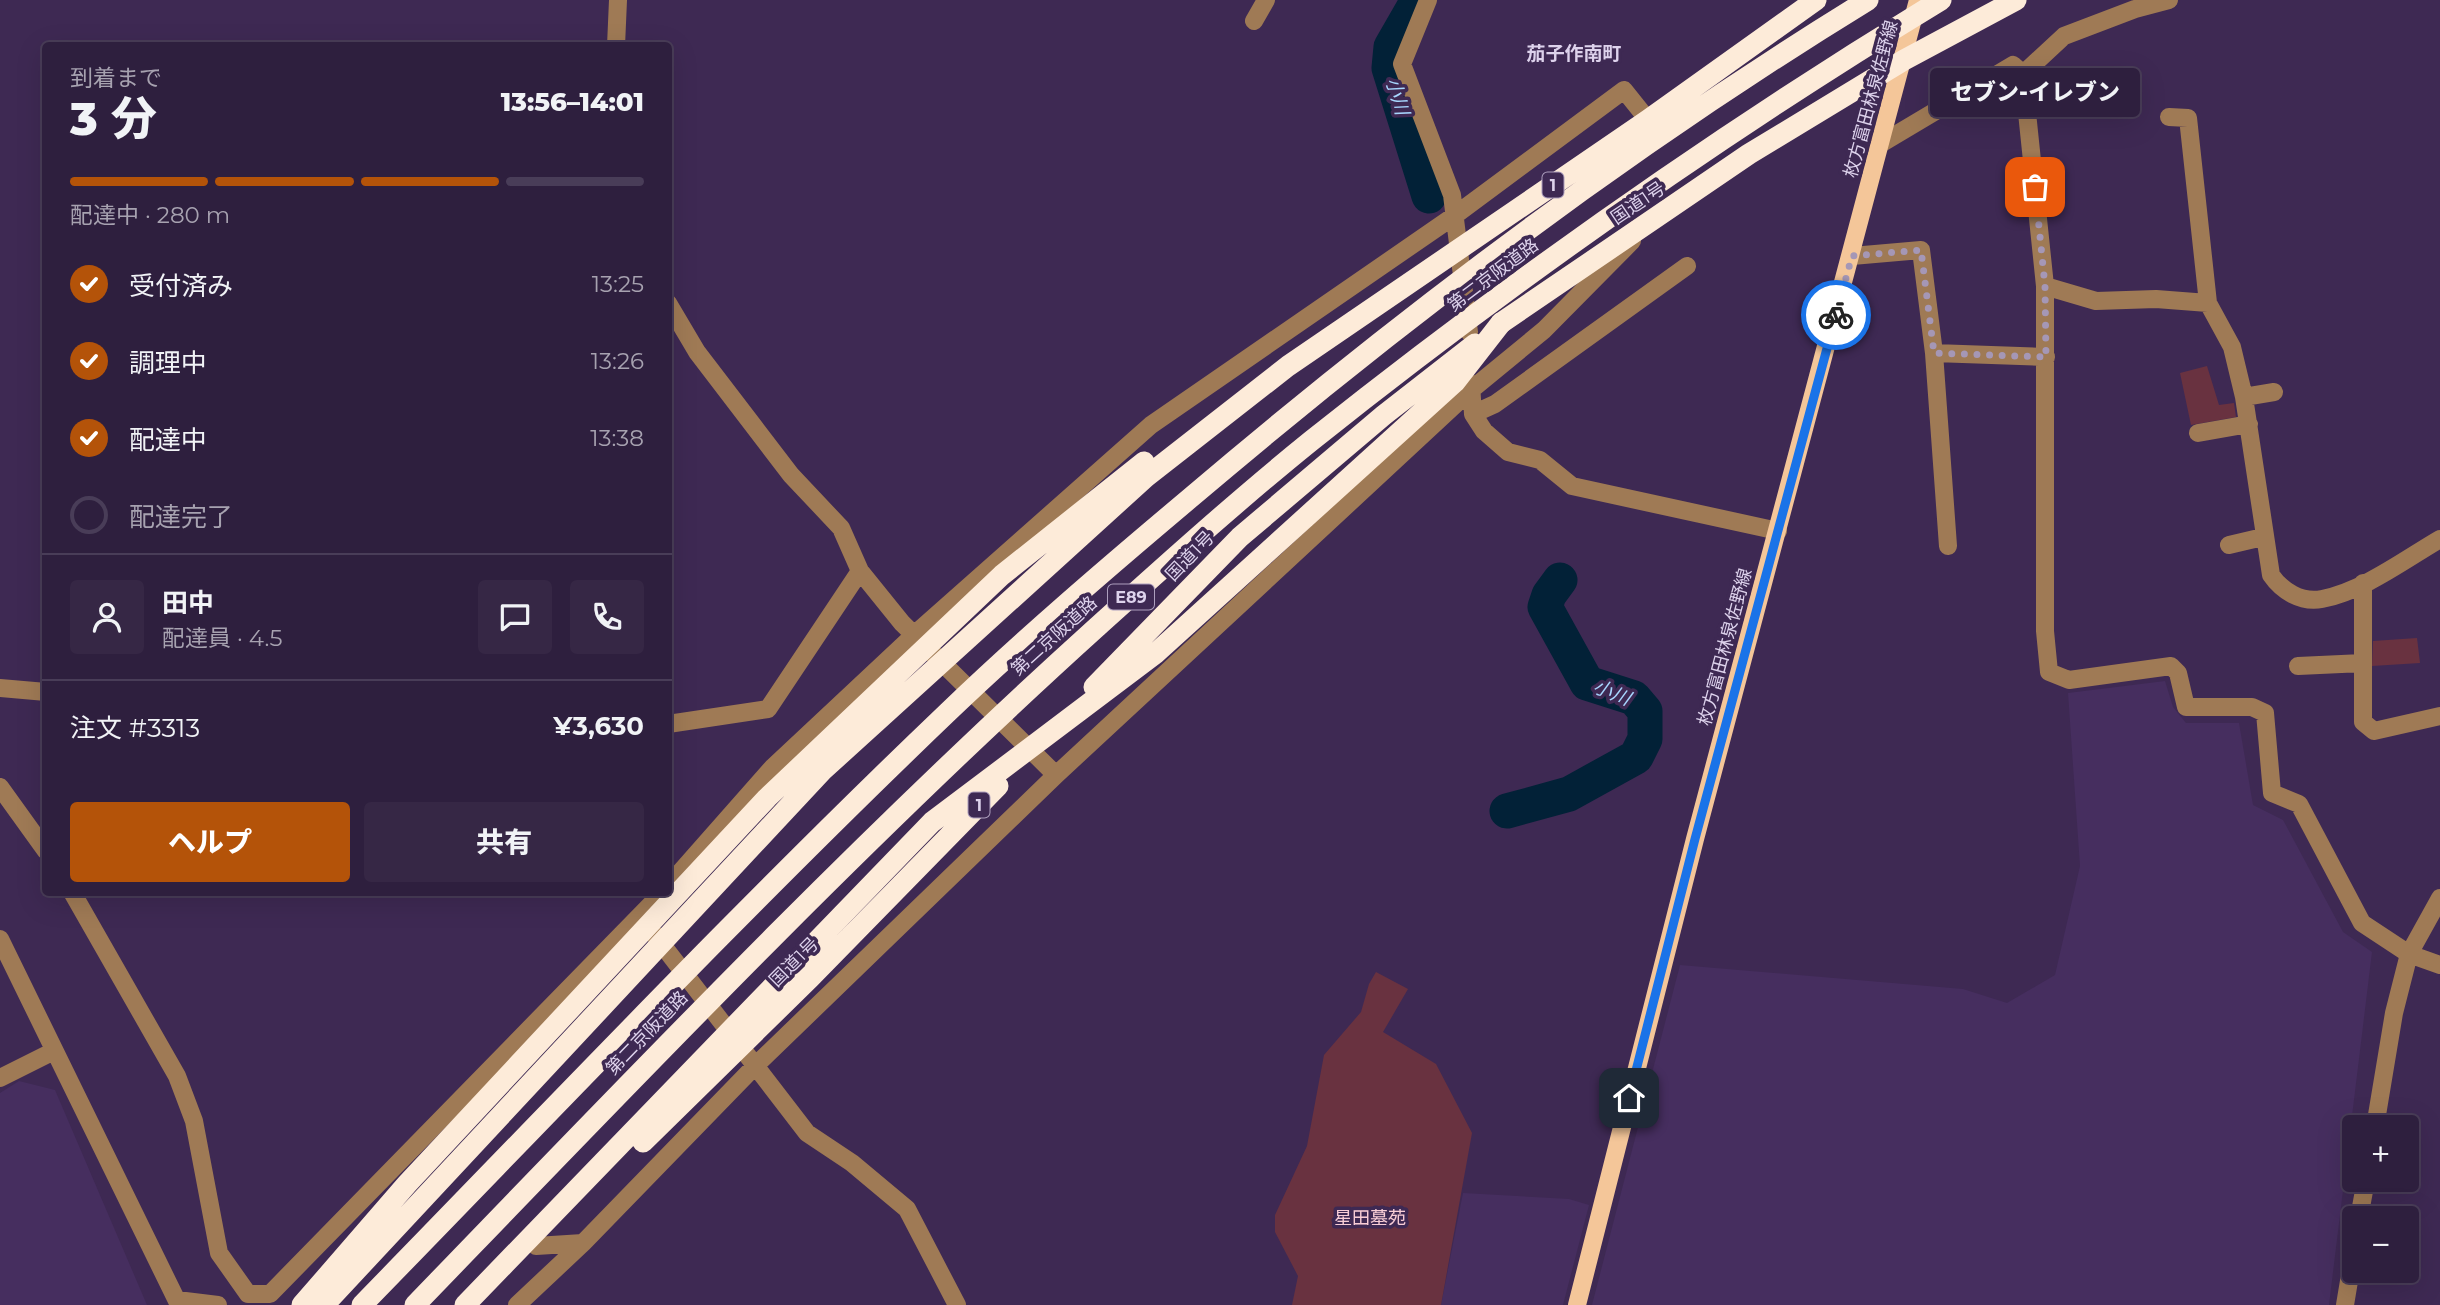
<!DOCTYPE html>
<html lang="ja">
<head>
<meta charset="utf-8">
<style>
	:root { --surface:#2e1f3e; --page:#362745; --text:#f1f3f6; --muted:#a7a2b0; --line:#493d58; --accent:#b45309 }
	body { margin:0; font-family:Montserrat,"Noto Sans JP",sans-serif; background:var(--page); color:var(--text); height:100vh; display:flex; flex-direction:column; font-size:26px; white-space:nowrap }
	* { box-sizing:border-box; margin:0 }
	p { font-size:23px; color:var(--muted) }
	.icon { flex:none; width:38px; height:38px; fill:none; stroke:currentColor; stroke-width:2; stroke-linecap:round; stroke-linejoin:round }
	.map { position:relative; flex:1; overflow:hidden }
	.panel { position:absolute; left:42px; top:42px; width:630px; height:854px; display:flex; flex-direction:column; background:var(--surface); border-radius:7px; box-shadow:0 7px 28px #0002,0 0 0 2px var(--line) }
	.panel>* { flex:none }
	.controls { position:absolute; left:2342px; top:1115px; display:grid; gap:14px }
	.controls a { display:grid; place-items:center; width:77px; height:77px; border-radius:7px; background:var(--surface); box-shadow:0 7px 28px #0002,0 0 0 2px var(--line); font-size:35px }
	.pin { position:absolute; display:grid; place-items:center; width:60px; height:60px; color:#fff; margin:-30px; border-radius:14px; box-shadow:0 4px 10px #0006 }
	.courier { position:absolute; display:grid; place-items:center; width:70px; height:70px; margin:-35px; border:5px solid #1a73e8; border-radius:50%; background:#fff; color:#222; box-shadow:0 2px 9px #0007 }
	.bubble { position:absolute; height:49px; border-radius:7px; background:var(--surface); box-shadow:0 7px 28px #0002,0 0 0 2px var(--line); font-size:23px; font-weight:800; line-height:49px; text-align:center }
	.summary em { font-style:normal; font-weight:800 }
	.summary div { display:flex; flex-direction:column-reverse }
	.summary { display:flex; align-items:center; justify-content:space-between; height:119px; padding:0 28px }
	h1 { font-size:46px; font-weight:800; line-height:52px }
	.bar { display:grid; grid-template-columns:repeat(4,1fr); gap:10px 7px; align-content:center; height:84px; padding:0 28px }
	.bar i { height:9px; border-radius:5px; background:var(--line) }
	.bar .selected { background:var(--accent) }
	.bar p { grid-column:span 4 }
	.line { display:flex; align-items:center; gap:18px; padding:0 28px; border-top:2px solid var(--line) }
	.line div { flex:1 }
	.round { display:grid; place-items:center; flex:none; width:74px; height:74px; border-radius:7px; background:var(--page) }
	ol { padding:0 28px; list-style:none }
	li { display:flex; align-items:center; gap:21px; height:77px }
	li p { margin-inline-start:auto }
	li .icon { padding:7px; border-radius:50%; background:var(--accent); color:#fff; stroke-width:4 }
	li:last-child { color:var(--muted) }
	li i { width:38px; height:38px; border:4px solid var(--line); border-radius:50% }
	.cta { display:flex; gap:14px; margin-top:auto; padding:14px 28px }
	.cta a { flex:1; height:80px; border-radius:7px; background:var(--accent); color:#fff; font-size:28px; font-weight:800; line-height:80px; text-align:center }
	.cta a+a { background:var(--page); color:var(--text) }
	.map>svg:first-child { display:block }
	.built { fill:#462e5f }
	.green { fill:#693240 }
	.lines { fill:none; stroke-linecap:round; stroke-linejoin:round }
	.river { stroke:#022137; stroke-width:35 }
	.minor { stroke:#9f7a55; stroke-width:18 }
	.major { stroke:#f4c699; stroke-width:18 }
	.highway { stroke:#fdebd9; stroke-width:21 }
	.highway-bridge { stroke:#fdebd9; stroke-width:21 }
	.done { stroke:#a597b6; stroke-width:7; stroke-dasharray:0 12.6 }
	.route { stroke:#1a73e8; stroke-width:9 }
	.labels { text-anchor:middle; stroke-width:7; stroke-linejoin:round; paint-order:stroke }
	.shield { fill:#3e2953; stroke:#ad9fbe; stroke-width:2 }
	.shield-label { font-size:16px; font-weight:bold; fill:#ddd2ec }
	.street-label { font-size:18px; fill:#ddd2ec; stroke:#3e2953 }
	.park-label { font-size:18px; fill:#f8cdd6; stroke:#3e2953 }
	.neighbourhood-label { font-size:19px; font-weight:bold; fill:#ddd2ec; stroke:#3e2953 }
	.water-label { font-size:19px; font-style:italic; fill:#a7d6fe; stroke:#3e2953 }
</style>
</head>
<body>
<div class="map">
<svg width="2440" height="1305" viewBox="0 0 2440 1305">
	<rect width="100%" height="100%" fill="#3e2953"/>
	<path class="built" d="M2165 681 2173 707 2186 723H2239L2253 805 2283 820 2343 932 2372 952 2329 1305H1592L1680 965 1963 989 2007 1003 2055 975 2080 866 2068 693Z
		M19 1081 55 1090 147 1305H0V1093Z
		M1463 1193 1569 1199 1589 1205 1563 1305H1441Z"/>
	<path class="green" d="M2207 366 2219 405 2234 403 2236 417 2191 425 2180 373Z
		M2417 638 2420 663 2372 666 2373 641Z
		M1376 972 1408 989 1383 1032 1436 1064 1472 1133 1441 1305H1292L1298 1276 1275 1232V1215L1307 1146 1324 1055 1361 1012 1369 984Z"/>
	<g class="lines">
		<path class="river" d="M1418 0 1391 47 1389 68 1429 196
			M1507 811 1569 794 1636 757 1645 739V711L1634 698 1587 683 1545 607 1549 595 1560 580"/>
		<path class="minor" d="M1428 0 1402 64 1452 195 1469 332
			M1254 21 1266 0
			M616 46 618 0
			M2023 74 2064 36 2135 9 2169 0
			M2169 117 2188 118 2208 303
			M1882 143 2013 65 2023 74 2045 286V631L2049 672 2069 680 2171 666 2178 673 2186 707H2252L2265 713 2272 793 2299 804 2362 923 2409 954 2440 965
			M1852 256 1921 250 1934 353 1948 546
			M2045 286 2096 301 2156 299 2208 303 2232 347 2244 397 2271 575C2282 591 2301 603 2322 599 2363 591 2404 560 2440 539
			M668 303 697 352 791 475 841 528 860 571 902 623 1056 775
			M1934 353 2046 357
			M1471 384 1473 414 1484 431 1508 452 1540 460 1572 486 1778 531
			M2244 397 2274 392
			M1473 414 1495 404 1687 266
			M2198 433 2249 424
			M2229 545 2263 537
			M2363 583V722L2374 731 2440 716
			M2298 666 2363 663
			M0 688 46 692
			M668 724 768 709 860 571
			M0 787 46 851
			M668 886 773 767 915 634 1151 425 1454 216 1624 90 1648 120
			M72 892 177 1076 194 1121 219 1253 248 1294H270L663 892
			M654 934 807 1133 852 1163 907 1209 957 1305
			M0 939 179 1305
			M0 1078 54 1051
			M2375 1127 2394 1013 2409 954 2440 898
			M2359 1218 2366 1180
			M536 1246 583 1243
			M177 1300 218 1305
			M517 1305 583 1243 755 1066 1056 775 1471 390 1544 330 1632 241
			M2345 1305 2354 1251"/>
		<path class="major" d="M1577 1305 1695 839 1918 0"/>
		<path class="highway" d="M1501 323 1749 154 1904 60 2016 0"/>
		<path class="highway-bridge" d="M1094 687 1240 537 1384 415 1475 344
			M643 1142 810 978 998 786
			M302 1305 407 1184 767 798 1002 575 1144 462
			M324 1305 822 771 1146 477 1288 366 1648 120 1816 0
			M362 1305C556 1106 747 904 948 712 1025 638 1107 568 1189 499 1403 317 1628 147 1868 0
			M415 1305C638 1074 859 842 1097 627 1167 564 1238 500 1311 441 1512 281 1722 133 1941 0
			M465 1305 932 822 1156 653 1455 382 1501 323"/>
	</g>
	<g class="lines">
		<path class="done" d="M1836 315 1852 256 1921 250 1934 353 2046 357 2045 286 2035 187"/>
		<path class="route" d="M1629 1098 1695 839 1836 315"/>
	</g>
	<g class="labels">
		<g class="shield">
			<rect x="1542.5" y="172.5" width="21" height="25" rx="5"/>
			<rect x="1108" y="584.5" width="46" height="25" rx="5"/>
			<rect x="968.5" y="792.5" width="21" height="25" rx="5"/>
		</g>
		<g class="shield-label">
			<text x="1553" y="191">1</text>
			<text x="1131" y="603">E89</text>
			<text x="979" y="811">1</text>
		</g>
		<g class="street-label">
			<text transform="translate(1871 99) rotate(-75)" y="6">枚方富田林泉佐野線</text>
			<text transform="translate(1638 203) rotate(-34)" y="6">国道1号</text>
			<text transform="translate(1493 275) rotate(-37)" y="6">第二京阪道路</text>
			<text transform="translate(1190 556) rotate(-46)" y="6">国道1号</text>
			<text transform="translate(1054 636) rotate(-42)" y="6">第二京阪道路</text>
			<text transform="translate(1725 647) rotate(-75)" y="6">枚方富田林泉佐野線</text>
			<text transform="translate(794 962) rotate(-45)" y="6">国道1号</text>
			<text transform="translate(647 1033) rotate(-46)" y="6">第二京阪道路</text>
		</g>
		<g class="park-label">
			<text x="1370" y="1224">星田墓苑</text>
		</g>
		<g class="neighbourhood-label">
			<text x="1574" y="60">茄子作南町</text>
		</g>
		<g class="water-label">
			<text transform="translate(1398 96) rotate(73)" y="7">小川</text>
			<text transform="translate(1612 692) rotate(22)" y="7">小川</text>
		</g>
	</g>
</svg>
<div class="controls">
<a>+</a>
<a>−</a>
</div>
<div class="pin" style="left:2035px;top:187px;background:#ea580c"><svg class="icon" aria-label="bag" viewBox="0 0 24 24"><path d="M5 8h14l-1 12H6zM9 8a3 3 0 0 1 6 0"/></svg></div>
<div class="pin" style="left:1629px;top:1098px;background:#1f2937"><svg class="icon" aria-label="home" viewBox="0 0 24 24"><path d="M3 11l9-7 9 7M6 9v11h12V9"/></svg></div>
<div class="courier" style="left:1836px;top:315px"><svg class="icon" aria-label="bike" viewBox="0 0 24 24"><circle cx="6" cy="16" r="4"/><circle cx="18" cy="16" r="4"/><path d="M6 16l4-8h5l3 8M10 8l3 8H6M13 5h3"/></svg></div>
<div class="bubble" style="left:1930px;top:68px;width:210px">セブン-イレブン</div>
<section class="panel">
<div class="summary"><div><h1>3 分</h1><p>到着まで</p></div><em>13:56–14:01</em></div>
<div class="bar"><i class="selected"></i><i class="selected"></i><i class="selected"></i><i></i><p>配達中 · 280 m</p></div>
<ol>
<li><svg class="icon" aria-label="check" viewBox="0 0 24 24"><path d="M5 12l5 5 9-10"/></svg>受付済み<p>13:25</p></li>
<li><svg class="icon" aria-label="check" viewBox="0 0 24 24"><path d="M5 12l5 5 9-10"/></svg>調理中<p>13:26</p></li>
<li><svg class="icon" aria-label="check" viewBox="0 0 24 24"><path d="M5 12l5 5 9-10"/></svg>配達中<p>13:38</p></li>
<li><i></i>配達完了</li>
</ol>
<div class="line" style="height:126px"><a class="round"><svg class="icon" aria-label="person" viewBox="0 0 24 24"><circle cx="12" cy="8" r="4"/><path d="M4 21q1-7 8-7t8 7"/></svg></a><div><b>田中</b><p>配達員 · 4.5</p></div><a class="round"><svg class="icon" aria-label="chat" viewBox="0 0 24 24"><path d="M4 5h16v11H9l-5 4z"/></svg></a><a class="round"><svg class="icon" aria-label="phone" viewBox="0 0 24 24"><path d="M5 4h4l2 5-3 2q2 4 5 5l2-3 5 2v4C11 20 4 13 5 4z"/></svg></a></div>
<div class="line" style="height:91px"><div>注文 #3313</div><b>¥3,630</b></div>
<div class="cta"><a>ヘルプ</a><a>共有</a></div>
</section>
</div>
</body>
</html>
